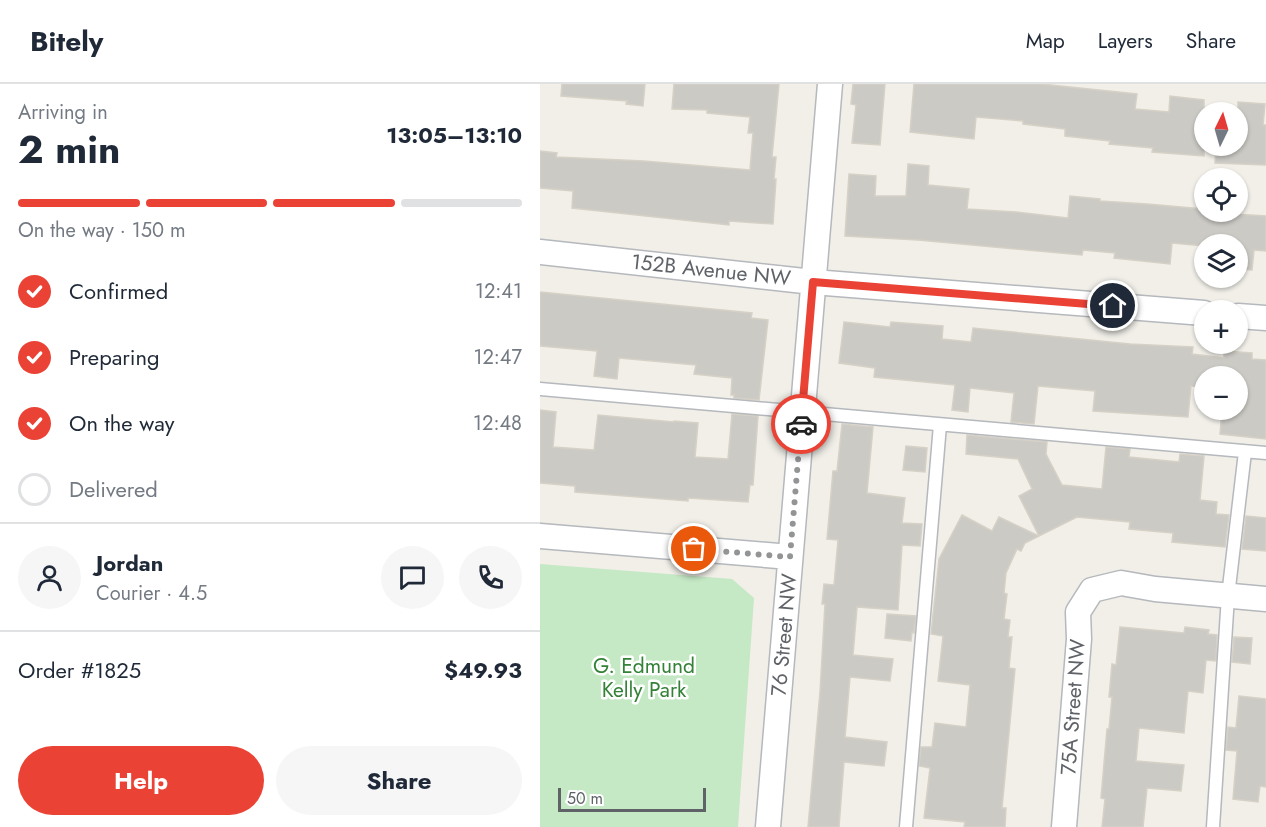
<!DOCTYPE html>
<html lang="en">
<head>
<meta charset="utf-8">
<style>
	:root { --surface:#fff; --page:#f6f6f7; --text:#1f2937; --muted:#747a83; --line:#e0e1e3; --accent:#ea4335 }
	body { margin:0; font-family:Jost,sans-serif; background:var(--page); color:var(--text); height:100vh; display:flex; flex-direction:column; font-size:22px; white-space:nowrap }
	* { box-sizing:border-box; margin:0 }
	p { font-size:20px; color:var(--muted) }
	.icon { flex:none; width:33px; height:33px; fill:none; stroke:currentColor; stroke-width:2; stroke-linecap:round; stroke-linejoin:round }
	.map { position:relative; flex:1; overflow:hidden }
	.side { display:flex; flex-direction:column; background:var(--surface); width:540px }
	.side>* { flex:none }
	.needle { width:39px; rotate:5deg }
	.fabs { position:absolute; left:654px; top:18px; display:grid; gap:12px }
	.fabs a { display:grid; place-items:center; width:54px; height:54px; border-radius:50%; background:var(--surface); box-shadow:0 2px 4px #0004; font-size:30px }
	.scale { position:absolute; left:18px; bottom:15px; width:148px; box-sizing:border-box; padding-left:6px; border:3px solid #5f6368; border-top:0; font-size:16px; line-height:21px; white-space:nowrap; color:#5f6368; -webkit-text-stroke:4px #fff; paint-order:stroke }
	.pin { position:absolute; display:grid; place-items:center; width:51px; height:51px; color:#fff; margin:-26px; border:3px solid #fff; border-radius:50%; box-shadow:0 2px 6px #0007 }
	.courier { position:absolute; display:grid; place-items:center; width:60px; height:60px; margin:-30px; border:4px solid #ea4335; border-radius:50%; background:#fff; color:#222; box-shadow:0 2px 8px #0007 }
	.headline em { font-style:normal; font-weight:700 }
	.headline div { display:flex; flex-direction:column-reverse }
	.headline { display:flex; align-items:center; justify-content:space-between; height:102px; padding:0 18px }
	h1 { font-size:39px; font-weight:700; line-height:45px }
	.bar { display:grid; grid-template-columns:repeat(4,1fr); gap:9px 6px; align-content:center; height:72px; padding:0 18px }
	.bar i { height:8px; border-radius:4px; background:var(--line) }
	.bar .on { background:var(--accent) }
	.bar p { grid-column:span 4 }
	.line { display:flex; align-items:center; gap:15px; padding:0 18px; border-top:2px solid var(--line) }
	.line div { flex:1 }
	.round { display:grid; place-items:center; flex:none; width:63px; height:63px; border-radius:32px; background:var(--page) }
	ol { padding:0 18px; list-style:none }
	li { display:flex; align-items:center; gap:18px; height:66px }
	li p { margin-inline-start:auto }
	li .icon { padding:6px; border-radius:50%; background:var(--accent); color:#fff; stroke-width:4 }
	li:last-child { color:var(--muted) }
	li i { width:33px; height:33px; border:3px solid var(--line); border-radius:50% }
	.button { display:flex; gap:12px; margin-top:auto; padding:12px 18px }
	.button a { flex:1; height:69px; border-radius:36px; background:var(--accent); color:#fff; font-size:24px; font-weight:700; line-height:69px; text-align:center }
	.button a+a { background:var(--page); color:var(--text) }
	header { display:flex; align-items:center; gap:36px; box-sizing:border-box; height:84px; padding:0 30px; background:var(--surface); border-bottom:2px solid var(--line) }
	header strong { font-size:28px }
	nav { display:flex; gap:33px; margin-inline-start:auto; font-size:21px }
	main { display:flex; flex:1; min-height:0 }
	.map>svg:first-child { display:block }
	.green { fill:#c5e8c5 }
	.building { fill:#cccac5; stroke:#d6d1c6; stroke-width:1.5 }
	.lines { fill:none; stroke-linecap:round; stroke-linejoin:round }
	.service-casing { stroke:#b5b8bc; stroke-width:15 }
	.minor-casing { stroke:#b5b8bc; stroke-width:27 }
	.service { stroke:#fff; stroke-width:12 }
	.minor { stroke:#fff; stroke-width:24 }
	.done { stroke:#929495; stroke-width:6; stroke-dasharray:0 10.8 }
	.route { stroke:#ea4335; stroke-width:8 }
	.labels { text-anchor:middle; stroke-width:5; stroke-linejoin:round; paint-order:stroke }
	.street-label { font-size:21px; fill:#5f6368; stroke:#fff }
	.park-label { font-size:21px; fill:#348238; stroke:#fff }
</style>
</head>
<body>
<header>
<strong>Bitely</strong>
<nav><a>Map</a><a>Layers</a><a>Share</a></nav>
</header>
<main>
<section class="side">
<div class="headline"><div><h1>2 min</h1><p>Arriving in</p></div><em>13:05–13:10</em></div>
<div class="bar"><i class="on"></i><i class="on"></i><i class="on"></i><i></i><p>On the way · 150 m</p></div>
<ol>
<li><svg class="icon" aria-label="check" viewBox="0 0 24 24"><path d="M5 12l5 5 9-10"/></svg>Confirmed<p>12:41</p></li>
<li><svg class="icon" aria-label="check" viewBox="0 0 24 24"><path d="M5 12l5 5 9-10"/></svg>Preparing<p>12:47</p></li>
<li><svg class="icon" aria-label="check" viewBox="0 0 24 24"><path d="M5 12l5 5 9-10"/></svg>On the way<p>12:48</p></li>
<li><i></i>Delivered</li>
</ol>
<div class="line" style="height:108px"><a class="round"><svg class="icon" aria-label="person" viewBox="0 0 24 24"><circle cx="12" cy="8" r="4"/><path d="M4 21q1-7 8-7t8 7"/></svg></a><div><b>Jordan</b><p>Courier · 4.5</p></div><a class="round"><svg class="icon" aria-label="chat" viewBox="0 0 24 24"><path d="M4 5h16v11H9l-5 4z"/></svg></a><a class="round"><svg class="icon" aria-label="phone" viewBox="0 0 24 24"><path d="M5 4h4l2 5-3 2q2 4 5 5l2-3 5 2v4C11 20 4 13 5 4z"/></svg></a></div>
<div class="line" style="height:78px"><div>Order #1825</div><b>$49.93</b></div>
<div class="button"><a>Help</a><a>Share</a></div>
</section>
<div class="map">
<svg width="726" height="743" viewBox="0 0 726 743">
	<rect width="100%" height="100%" fill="#f1efe8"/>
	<path class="green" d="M0 480 192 495 214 514 198 743H0Z"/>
	<path class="building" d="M22 0H105L103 22 86 20 87 17 21 12Z
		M134 0H239L232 73H236L234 95H236L233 140 189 137V141L32 124 33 107 0 104V67L17 69 16 73 104 77 210 86 213 49H208L210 33 167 29V26L132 25Z
		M313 0H345L340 61 312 59 316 21 311 20Z
		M374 0H501L597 10 595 25 629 28 630 12 664 16V72L612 68 613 64 569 60 570 57 525 52V45L483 40V37L436 33 434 55 370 48Z
		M698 18 725 20 723 41H726V81L675 79 676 62H698Z
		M368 80 389 82 388 101 429 105 427 125 476 128 528 134 530 112 560 115V117L607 120 664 125V128L726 132V167L714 166 712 186 698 185V160H664V162L632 159 630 180 574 174 575 169 543 166 542 171 378 156 305 152 309 90 336 92 335 112H366Z
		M0 208 212 229 211 234 228 236 219 316 194 314V311H191L192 294 154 290 156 281 79 274 77 295 54 292 57 267 0 262Z
		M304 238 350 243 351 238 403 242 402 255 431 258 433 244 590 260 653 263 652 270 684 274V267L712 269V275L726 276V355L680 350 682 326 698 327V292H663L662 303 651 302 648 333 553 327 555 307 498 302 494 340 471 338 474 309 430 304 428 328 412 326 415 301 334 293 335 284 299 279Z
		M0 326 16 328 13 363 54 366 58 331 134 338V337L158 339 155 373 188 375 192 330 218 332 213 401H210L208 418 148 414V417L35 408V402L0 399Z
		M302 340 333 343 327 409 365 414 362 439 382 440 380 462 362 461 358 526 317 523 313 571 353 575 350 597 310 593 305 653 347 658 344 682 304 678 299 743H268L280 608 285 520H282L284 500 294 501 298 456 287 455 293 387H297Z
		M427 351 507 358 506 370 522 401 562 405 566 363 590 365 589 373 639 378 640 370 664 372 660 416 677 418 676 430 689 431 685 463 632 458 633 449 589 445 590 438 537 433 499 452 479 412 492 405 478 375 426 370Z
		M366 362 387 364 385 388 363 386Z
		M422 431 452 447 459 433 499 452 485 459 481 467 477 465 466 489 464 509 467 510 464 535 470 536 468 553H472L469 584 475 585 462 724H466L465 743H424L425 738 384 734 390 684 379 682 381 663H392L395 639 426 643 430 601 398 597 403 552 391 550 399 475Z
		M706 432 726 434V467L702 465Z
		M347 530 376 532 374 549 372 548 371 557 345 554Z
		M580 543 644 549 645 543 669 546 668 550 677 551 676 577 666 576 663 609 648 607 644 649 599 644 596 677 644 681 641 707 607 704 603 743H562L565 715 561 714 567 645H569L572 613H569L572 580 576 581Z
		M694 553 712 554 710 580 692 578Z
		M699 612 726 615V703L720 702 718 718 693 715 697 667 686 666 688 643 696 644Z"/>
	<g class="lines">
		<defs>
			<path id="service" d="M0 305 726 369
				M366 743 400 341
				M673 743 688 512 705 368"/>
			<path id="minor" d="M0 168 273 198 664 229
				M698 232 726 234
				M0 452 250 473
				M228 743 290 0
				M524 743 539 555 538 528 552 506 581 499 615 505 726 515"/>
		</defs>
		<use href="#service" class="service-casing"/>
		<use href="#minor" class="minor-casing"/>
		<use href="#service" class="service"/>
		<use href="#minor" class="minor"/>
	</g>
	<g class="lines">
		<path class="done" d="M154 465 250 473 261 340"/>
		<path class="route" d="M261 340 273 198 573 222"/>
	</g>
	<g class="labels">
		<g class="street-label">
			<text transform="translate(171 186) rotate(6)" y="7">152B Avenue NW</text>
			<text transform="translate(244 551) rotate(-85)" y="7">76 Street NW</text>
			<text transform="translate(533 623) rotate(-86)" y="7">75A Street NW</text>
		</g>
		<g class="park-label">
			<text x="104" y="589">G. Edmund<tspan x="104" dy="24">Kelly Park</tspan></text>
		</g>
	</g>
</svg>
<div class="fabs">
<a><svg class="needle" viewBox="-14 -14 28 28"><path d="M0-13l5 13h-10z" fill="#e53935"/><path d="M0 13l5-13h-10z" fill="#747a83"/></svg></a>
<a><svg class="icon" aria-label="locate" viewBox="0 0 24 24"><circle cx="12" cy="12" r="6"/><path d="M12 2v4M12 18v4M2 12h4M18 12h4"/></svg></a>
<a><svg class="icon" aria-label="layers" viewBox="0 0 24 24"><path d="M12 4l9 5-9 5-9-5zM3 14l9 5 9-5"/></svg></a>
<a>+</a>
<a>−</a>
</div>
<div class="scale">50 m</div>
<div class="pin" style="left:154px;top:465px;background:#ea580c"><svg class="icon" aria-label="bag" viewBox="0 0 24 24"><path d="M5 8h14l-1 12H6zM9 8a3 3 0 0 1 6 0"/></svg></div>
<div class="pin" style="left:573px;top:222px;background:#1f2937"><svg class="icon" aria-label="home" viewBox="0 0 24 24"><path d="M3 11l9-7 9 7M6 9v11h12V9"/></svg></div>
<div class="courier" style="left:261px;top:340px"><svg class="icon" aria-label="car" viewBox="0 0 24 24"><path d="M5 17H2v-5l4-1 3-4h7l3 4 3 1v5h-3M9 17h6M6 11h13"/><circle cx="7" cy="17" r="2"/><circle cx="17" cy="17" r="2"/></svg></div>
</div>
</main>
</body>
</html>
